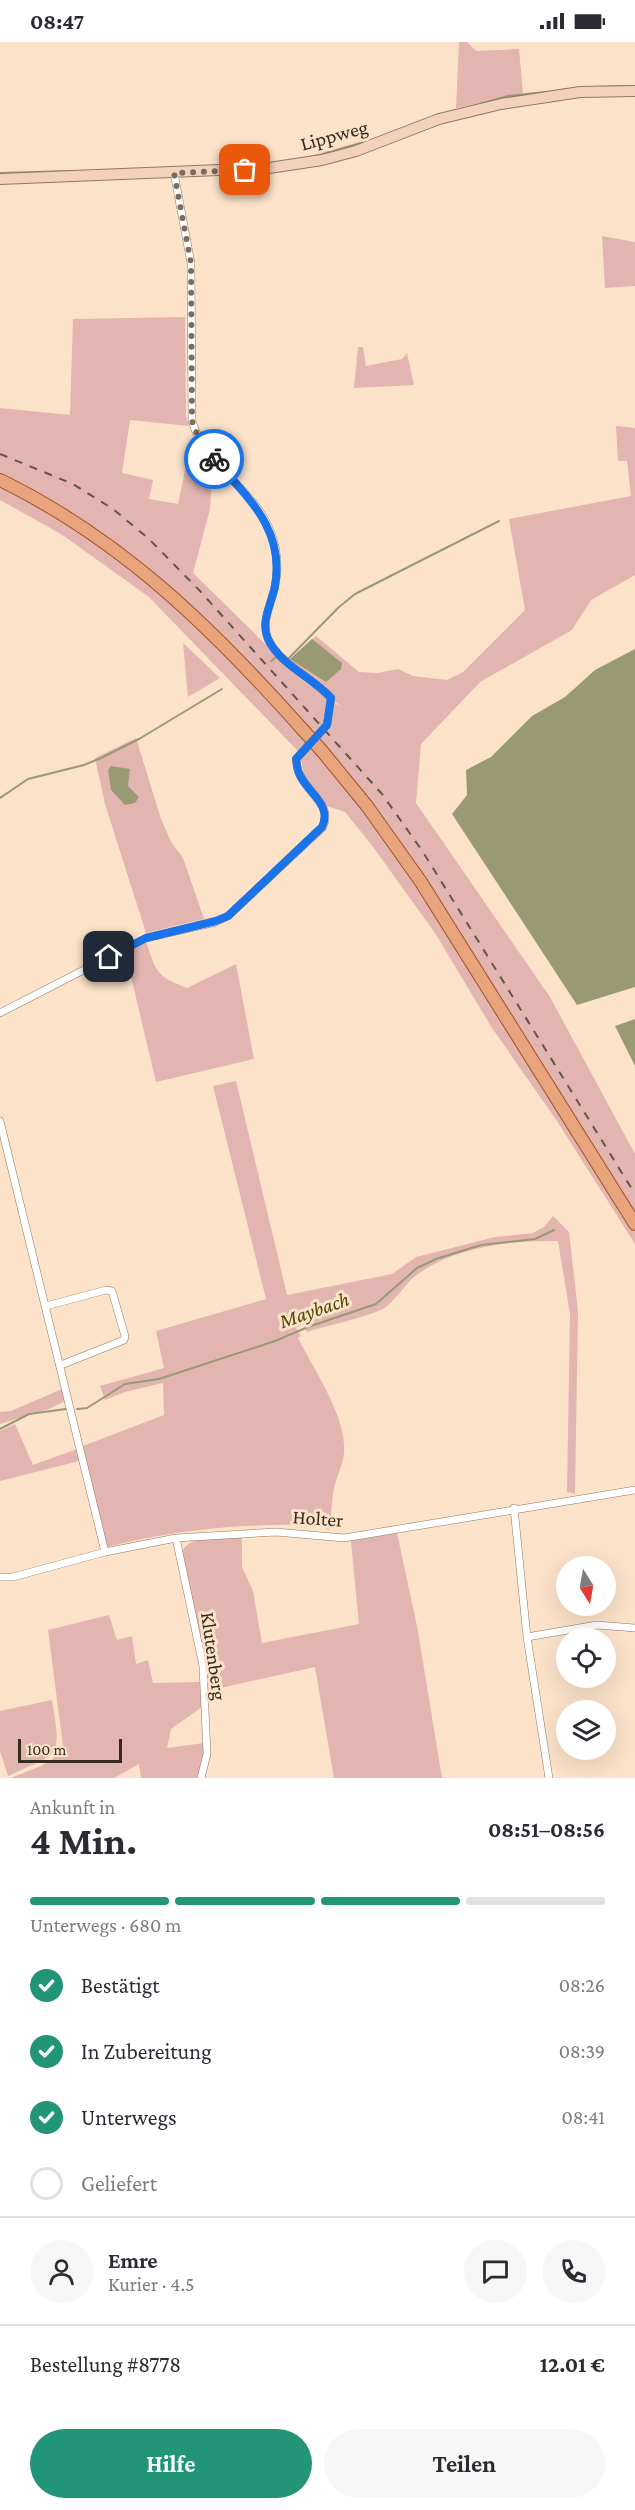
<!DOCTYPE html>
<html lang="de">
<head>
<meta charset="utf-8">
<style>
	:root { --surface:#fff; --page:#f7f7f7; --text:#2b2b33; --muted:#7c7c81; --line:#e1e1e2; --accent:#229478 }
	body { margin:0; font-family:"Crimson Pro",serif; background:var(--page); color:var(--text); height:100vh; display:flex; flex-direction:column; font-size:22px; white-space:nowrap }
	* { box-sizing:border-box; margin:0 }
	p { font-size:20px; color:var(--muted) }
	.icon { flex:none; width:33px; height:33px; fill:none; stroke:currentColor; stroke-width:2; stroke-linecap:round; stroke-linejoin:round }
	.map { position:relative; height:1736px; overflow:hidden }
	.side { display:flex; flex-direction:column; background:var(--surface); flex:1 }
	.side>* { flex:none }
	.needle { width:39px; rotate:169deg }
	.fabs { position:absolute; left:556px; top:1514px; display:grid; gap:12px }
	.fabs a { display:grid; place-items:center; width:60px; height:60px; border-radius:50%; background:var(--surface); box-shadow:0 6px 24px #0002; font-size:30px }
	.scale { position:absolute; left:18px; bottom:15px; width:104px; box-sizing:border-box; padding-left:6px; border:3px solid #352b21; border-top:0; font-size:16px; line-height:21px; white-space:nowrap; color:#352b21; -webkit-text-stroke:4px #fce2c9; paint-order:stroke }
	.pin { position:absolute; display:grid; place-items:center; width:51px; height:51px; color:#fff; margin:-26px; border-radius:12px; box-shadow:0 3px 9px #0006 }
	.courier { position:absolute; display:grid; place-items:center; width:60px; height:60px; margin:-30px; border:4px solid #1a73e8; border-radius:50%; background:#fff; color:#222; box-shadow:0 2px 8px #0007 }
	.overview em { font-style:normal; font-weight:700 }
	.overview div { display:flex; flex-direction:column-reverse }
	.overview { display:flex; align-items:center; justify-content:space-between; height:102px; padding:0 30px }
	h1 { font-size:39px; font-weight:700; line-height:45px }
	.bar { display:grid; grid-template-columns:repeat(4,1fr); gap:9px 6px; align-content:center; height:72px; padding:0 30px }
	.bar i { height:8px; border-radius:4px; background:var(--line) }
	.bar .selected { background:var(--accent) }
	.bar p { grid-column:span 4 }
	.line { display:flex; align-items:center; gap:15px; padding:0 30px; border-top:2px solid var(--line) }
	.line div { flex:1 }
	.round { display:grid; place-items:center; flex:none; width:63px; height:63px; border-radius:32px; background:var(--page) }
	ol { padding:0 30px; list-style:none }
	li { display:flex; align-items:center; gap:18px; height:66px }
	li p { margin-inline-start:auto }
	li .icon { padding:6px; border-radius:50%; background:var(--accent); color:#fff; stroke-width:4 }
	li:last-child { color:var(--muted) }
	li i { width:33px; height:33px; border:3px solid var(--line); border-radius:50% }
	.action { display:flex; gap:12px; margin-top:auto; padding:12px 30px }
	.action a { flex:1; height:69px; border-radius:36px; background:var(--accent); color:#fff; font-size:24px; font-weight:700; line-height:69px; text-align:center }
	.action a+a { background:var(--page); color:var(--text) }
	.status { display:flex; justify-content:space-between; align-items:center; height:42px; padding:0 30px; background:var(--surface); direction:ltr }
	.status svg { height:16px; fill:currentColor }
	.map>svg:first-child { display:block }
	.green { fill:#e2b5b0 }
	.water { fill:#999a74 }
	.lines { fill:none; stroke-linecap:round; stroke-linejoin:round }
	.stream { stroke:#999a74; stroke-width:2 }
	.street-casing { stroke:#8f7861; stroke-width:8 }
	.secondary-casing { stroke:#8f7861; stroke-width:12 }
	.primary-casing { stroke:#a05223; stroke-width:14 }
	.street { stroke:#fff; stroke-width:7 }
	.secondary { stroke:#f4d1bd; stroke-width:10 }
	.primary { stroke:#e8a47c; stroke-width:12 }
	.rail { stroke:#635548; stroke-width:2; stroke-dasharray:8 8; stroke-linecap:butt }
	.primary-bridge-casing { stroke:#a05223; stroke-width:14; stroke-linecap:butt }
	.primary-bridge { stroke:#e8a47c; stroke-width:12 }
	.done { stroke:#7b6b5c; stroke-width:6; stroke-dasharray:0 10.8 }
	.route { stroke:#1a73e8; stroke-width:8 }
	.labels { text-anchor:middle; stroke-width:6; stroke-linejoin:round; paint-order:stroke }
	.street-label { font-size:20px; fill:#352b21; stroke:#fce2c9 }
	.water-label { font-size:21px; font-style:italic; fill:#4b4a05; stroke:#fce2c9 }
</style>
</head>
<body>
<div class="status"><b>08:47</b><svg viewBox="0 0 49 12"><path d="M0 12V9h3v3zM5 12V6h3v6zM10 12V3h3v9zM15 12V0h3v12zM26 1h20v11H26zM47 4h2v5h-2z"/></svg></div>
<div class="map">
<svg width="635" height="1736" viewBox="0 0 635 1736">
	<rect width="100%" height="100%" fill="#fce2c9"/>
	<path class="green" d="M459 0H467L476 9 519 7 523 52 456 66Z
		M602 194 635 200V244L605 246Z
		M185 275 186 373 189 384 130 378 122 431 153 438 149 457 178 462 190 404 198 405 213 422 210 467 193 531 302 638 342 666 290 617 316 594 359 630 378 631 398 627 413 634 447 638 463 630 525 568 509 477 631 454 627 419H618L616 384 635 386V533L591 558 572 588 480 640 421 702 416 761 550 955 635 1112V1202L557 1079 492 986 435 891 371 802 345 770 327 764 304 733 301 717 296 707 149 555 61 492 0 458V366L70 373 73 277Z
		M358 305H363L366 324 402 317 407 311 414 343 354 346Z
		M183 601 220 636 188 655Z
		M136 696 161 777 171 800 183 816 204 877 146 891 105 762 95 716Z
		M146 899C156 930 156 934 187 946L236 922 254 1017 156 1040 125 909Z
		M236 1039 287 1253 392 1232 416 1215 495 1195 533 1191 545 1184 553 1174 569 1190 578 1269 575 1452 567 1450 570 1272 558 1199C512 1198 452 1205 414 1235 404 1244 396 1257 386 1265 373 1274 325 1284 307 1290L303 1282 296 1286 301 1294 298 1296C313 1326 342 1368 344 1402 346 1417 337 1432 334 1447 331 1460 332 1475 329 1488 313 1480 287 1483 269 1483 212 1485 162 1491 107 1505L83 1404 164 1373 163 1341 125 1350 105 1358 100 1344 164 1326 156 1289 266 1257 213 1044Z
		M62 1347 65 1359 49 1367 0 1382V1370L11 1369Z
		M15 1382 33 1423 77 1407 79 1419 0 1439V1389Z
		M397 1491 417 1584 442 1736H334L315 1625 207 1649 181 1513C186 1491 223 1496 242 1495V1525L253 1549 262 1601 359 1582 351 1499Z
		M109 1573 117 1598 132 1594 136 1622 148 1618 153 1641 200 1640 202 1665 171 1687 167 1706 204 1701 203 1713 197 1736H141L139 1722 114 1736H11C29 1728 54 1723 63 1704L48 1588Z
		M52 1658C62 1719 60 1709 8 1734L0 1709V1669Z"/>
	<path class="water" d="M312 597 342 621 341 627 326 640 290 617Z
		M635 607V945L577 963 452 772 467 753 466 728 491 715 532 674 565 655 595 628Z
		M111 724 130 727 128 744 139 755 135 761 125 763 111 748 108 728Z
		M635 977V1024L615 984Z"/>
	<g class="lines">
		<path class="stream" d="M593 45 626 44
			M480 62 508 54 546 50
			M315 114 364 100
			M0 131 73 129
			M289 616 339 565 355 552 499 479
			M271 619 275 616
			M0 756 28 737 84 723 101 716 139 697 222 647
			M77 1367 87 1366 125 1342 159 1337 275 1299 308 1285 376 1262 417 1226 436 1217 481 1203 535 1197 554 1188
			M0 1387 29 1372 66 1367"/>
		<defs>
			<path id="street" d="M0 971 146 896 216 880 228 874 323 785C333 762 306 750 299 731 297 727 297 722 296 717L327 683 331 656C313 636 285 625 270 601 259 582 271 564 275 544 279 525 277 504 269 486 252 446 205 423 192 379L191 221 174 131
				M0 1079 105 1510
				M46 1264 106 1248 112 1249 125 1294 124 1298 61 1323
				M514 1466 527 1595 549 1736
				M176 1496 203 1624 207 1712 201 1736
				M0 1535H13L105 1510 176 1496 276 1490 344 1496 635 1448
				M527 1595 597 1583 635 1586"/>
			<path id="secondary" d="M0 137 269 126 322 118 356 109 439 77 501 62 580 50 635 49"/>
			<path id="primary" d="M0 438C123 498 213 587 303 688
				M322 709 367 764 421 840 635 1182"/>
		</defs>
		<use href="#street" class="street-casing"/>
		<use href="#secondary" class="secondary-casing"/>
		<use href="#primary" class="primary-casing"/>
		<use href="#street" class="street"/>
		<use href="#secondary" class="secondary"/>
		<use href="#primary" class="primary"/>
		<path class="rail" d="M0 412 73 442 113 467 149 497 200 549 382 752 423 810 635 1152"/>
		<defs>
			<path id="primary-bridge" d="M303 688 322 709"/>
		</defs>
		<use href="#primary-bridge" class="primary-bridge-casing"/>
		<use href="#primary-bridge" class="primary-bridge"/>
	</g>
	<g class="lines">
		<path class="done" d="M214 417 200 400 192 379 191 221 174 131 245 128"/>
		<path class="route" d="M109 915 146 896 216 879 228 874 322 785C333 762 306 750 299 731 297 727 297 722 296 717L327 683 331 656C312 635 281 624 268 597 260 579 272 561 275 544 285 487 248 456 214 417"/>
	</g>
	<g class="labels">
		<g class="street-label">
			<text transform="translate(334 93) rotate(-15)" y="7">Lippweg</text>
			<text transform="translate(318 1476) rotate(4)" y="7">Holter</text>
			<text transform="translate(214 1614) rotate(82)" y="7">Klutenberg</text>
		</g>
		<g class="water-label">
			<text transform="translate(314 1268) rotate(-19)" y="7">Maybach</text>
		</g>
	</g>
</svg>
<div class="fabs">
<a><svg class="needle" viewBox="-14 -14 28 28"><path d="M0-13l5 13h-10z" fill="#e53935"/><path d="M0 13l5-13h-10z" fill="#7c7c81"/></svg></a>
<a><svg class="icon" aria-label="locate" viewBox="0 0 24 24"><circle cx="12" cy="12" r="6"/><path d="M12 2v4M12 18v4M2 12h4M18 12h4"/></svg></a>
<a><svg class="icon" aria-label="layers" viewBox="0 0 24 24"><path d="M12 4l9 5-9 5-9-5zM3 14l9 5 9-5"/></svg></a>
</div>
<div class="scale">100 m</div>
<div class="pin" style="left:245px;top:128px;background:#ea580c"><svg class="icon" aria-label="bag" viewBox="0 0 24 24"><path d="M5 8h14l-1 12H6zM9 8a3 3 0 0 1 6 0"/></svg></div>
<div class="pin" style="left:109px;top:915px;background:#1f2937"><svg class="icon" aria-label="home" viewBox="0 0 24 24"><path d="M3 11l9-7 9 7M6 9v11h12V9"/></svg></div>
<div class="courier" style="left:214px;top:417px"><svg class="icon" aria-label="bike" viewBox="0 0 24 24"><circle cx="6" cy="16" r="4"/><circle cx="18" cy="16" r="4"/><path d="M6 16l4-8h5l3 8M10 8l3 8H6M13 5h3"/></svg></div>
</div>
<section class="side">
<div class="overview"><div><h1>4 Min.</h1><p>Ankunft in</p></div><em>08:51–08:56</em></div>
<div class="bar"><i class="selected"></i><i class="selected"></i><i class="selected"></i><i></i><p>Unterwegs · 680 m</p></div>
<ol>
<li><svg class="icon" aria-label="check" viewBox="0 0 24 24"><path d="M5 12l5 5 9-10"/></svg>Bestätigt<p>08:26</p></li>
<li><svg class="icon" aria-label="check" viewBox="0 0 24 24"><path d="M5 12l5 5 9-10"/></svg>In Zubereitung<p>08:39</p></li>
<li><svg class="icon" aria-label="check" viewBox="0 0 24 24"><path d="M5 12l5 5 9-10"/></svg>Unterwegs<p>08:41</p></li>
<li><i></i>Geliefert</li>
</ol>
<div class="line" style="height:108px"><a class="round"><svg class="icon" aria-label="person" viewBox="0 0 24 24"><circle cx="12" cy="8" r="4"/><path d="M4 21q1-7 8-7t8 7"/></svg></a><div><b>Emre</b><p>Kurier · 4.5</p></div><a class="round"><svg class="icon" aria-label="chat" viewBox="0 0 24 24"><path d="M4 5h16v11H9l-5 4z"/></svg></a><a class="round"><svg class="icon" aria-label="phone" viewBox="0 0 24 24"><path d="M5 4h4l2 5-3 2q2 4 5 5l2-3 5 2v4C11 20 4 13 5 4z"/></svg></a></div>
<div class="line" style="height:78px"><div>Bestellung #8778</div><b>12.01 €</b></div>
<div class="action"><a>Hilfe</a><a>Teilen</a></div>
</section>
</body>
</html>
